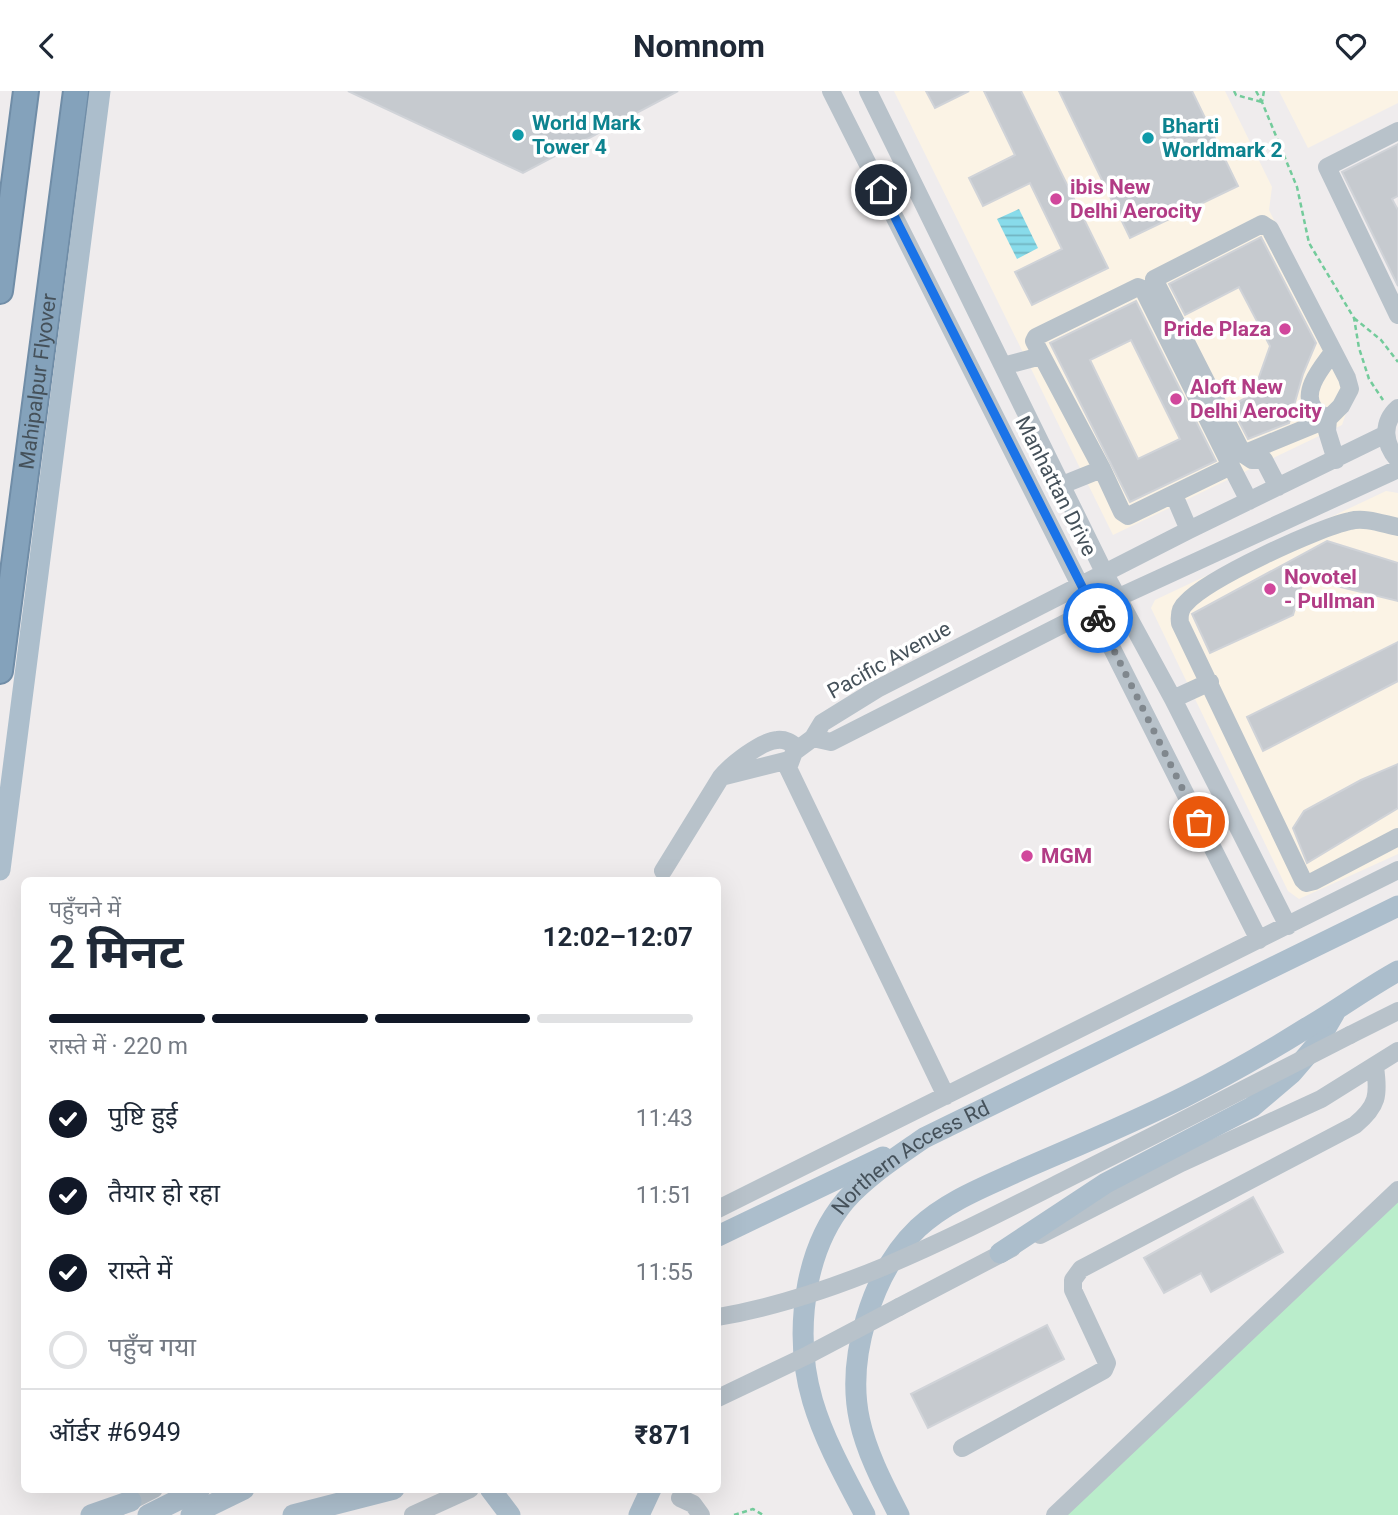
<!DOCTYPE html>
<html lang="hi">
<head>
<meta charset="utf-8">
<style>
	:root { --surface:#fff; --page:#f2f2f3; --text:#1f2937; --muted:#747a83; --line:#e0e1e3; --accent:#111827 }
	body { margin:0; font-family:Roboto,"Noto Sans Devanagari",sans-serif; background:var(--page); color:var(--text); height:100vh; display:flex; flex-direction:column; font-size:26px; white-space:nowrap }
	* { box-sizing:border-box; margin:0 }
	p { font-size:23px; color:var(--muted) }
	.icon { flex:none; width:38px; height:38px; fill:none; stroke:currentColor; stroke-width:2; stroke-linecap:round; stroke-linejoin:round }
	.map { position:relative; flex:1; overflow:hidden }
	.sheet { position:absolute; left:21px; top:786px; width:700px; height:616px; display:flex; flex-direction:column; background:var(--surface); border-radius:10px; box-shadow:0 7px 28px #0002 }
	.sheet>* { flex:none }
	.pin { position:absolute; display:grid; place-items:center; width:60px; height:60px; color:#fff; margin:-30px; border:4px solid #fff; border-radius:50%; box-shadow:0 2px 7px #0007 }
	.courier { position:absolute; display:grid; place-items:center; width:70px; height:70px; margin:-35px; border:5px solid #1a73e8; border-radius:50%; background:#fff; color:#222; box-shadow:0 2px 9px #0007 }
	.summary em { font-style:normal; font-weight:700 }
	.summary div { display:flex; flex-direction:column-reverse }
	.summary { display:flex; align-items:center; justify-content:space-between; height:119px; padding:0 28px }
	h1 { font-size:46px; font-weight:700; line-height:52px }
	.bar { display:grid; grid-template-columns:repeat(4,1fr); gap:10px 7px; align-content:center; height:84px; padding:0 28px }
	.bar i { height:9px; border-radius:5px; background:var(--line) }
	.bar .current { background:var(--accent) }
	.bar p { grid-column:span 4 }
	.line { display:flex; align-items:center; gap:18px; padding:0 28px; border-top:2px solid var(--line) }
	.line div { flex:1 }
	ol { padding:0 28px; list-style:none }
	li { display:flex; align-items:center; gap:21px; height:77px }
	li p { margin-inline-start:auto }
	li .icon { padding:7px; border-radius:50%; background:var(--accent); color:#fff; stroke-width:4 }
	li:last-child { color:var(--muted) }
	li i { width:38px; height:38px; border:4px solid var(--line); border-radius:50% }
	header { display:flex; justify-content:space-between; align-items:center; height:91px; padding:0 28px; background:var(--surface); font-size:32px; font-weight:700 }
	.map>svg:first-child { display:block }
	.commercial { fill:#fbf3e5 }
	.green { fill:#baedcb }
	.water { fill:url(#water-rules) }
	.building { fill:#c6cacf; stroke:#d0d3d8; stroke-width:2; fill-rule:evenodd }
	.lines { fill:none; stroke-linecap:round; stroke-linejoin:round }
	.highway-casing { stroke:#708da7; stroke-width:28 }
	.path { stroke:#73cb9b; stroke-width:2.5; stroke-dasharray:5 3.5; stroke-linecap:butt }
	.minor { stroke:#b8c2ca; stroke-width:18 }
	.major { stroke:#acbecc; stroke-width:21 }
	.highway { stroke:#84a2bb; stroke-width:24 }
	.minor-bridge { stroke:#b8c2ca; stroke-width:18 }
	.done { stroke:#80878d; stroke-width:7; stroke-dasharray:0 12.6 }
	.route { stroke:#1a73e8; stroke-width:9 }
	.culture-dot { fill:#0f9aa8; stroke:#fff; stroke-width:2.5 }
	.hotel-dot { fill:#d1479c; stroke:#fff; stroke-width:2.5 }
	.labels { text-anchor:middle; stroke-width:7; stroke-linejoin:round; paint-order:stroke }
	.culture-label { font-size:21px; font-weight:bold; fill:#0d838f; stroke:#fff; text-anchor:start }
	.hotel-label { font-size:21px; font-weight:bold; fill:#b23c85; stroke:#fff; text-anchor:start }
	.street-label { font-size:21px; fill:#45515a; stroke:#fff }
</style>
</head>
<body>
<header><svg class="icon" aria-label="back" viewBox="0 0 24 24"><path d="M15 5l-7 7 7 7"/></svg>Nomnom<svg class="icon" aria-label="heart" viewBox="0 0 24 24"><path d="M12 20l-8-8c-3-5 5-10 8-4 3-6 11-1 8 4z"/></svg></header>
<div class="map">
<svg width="1398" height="1424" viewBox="0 0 1398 1424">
	<defs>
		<pattern id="water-rules" width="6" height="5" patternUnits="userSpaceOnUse" patternTransform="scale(1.75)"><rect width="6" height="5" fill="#88dbea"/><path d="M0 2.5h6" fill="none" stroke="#71b4c1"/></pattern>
	</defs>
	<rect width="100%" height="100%" fill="#efeced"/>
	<path class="commercial" d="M894 0H1225L1272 96 1269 119 1359 300 1347 319 1342 334 1113 444Z
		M1279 0H1398V12L1308 57Z
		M1386 400 1398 402V763L1299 808 1288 800 1151 517 1155 509Z"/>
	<path class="green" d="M1398 1109V1424H1066Z"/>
	<path class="water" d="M1019 118 1038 157 1017 168 997 128Z"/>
	<path class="building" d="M348 0H678L523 82Z
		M926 0H969L935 17Z
		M984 0H1021L1108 177 1032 214 1015 181 1062 158 1030 92 983 115 969 87 1015 64Z
		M1059 0H1192L1238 95 1130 147Z
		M1398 53V105L1392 108 1398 119V195L1342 81Z
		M1261 146 1316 252 1303 283 1289 332 1248 348 1231 315 1253 303 1270 255 1239 196 1185 224 1169 193Z
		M1136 210 1216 370 1130 411 1050 252ZM1131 249 1180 348 1138 368 1090 269Z
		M1327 450 1398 472V510L1304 487 1293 524 1210 562 1192 523Z
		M1398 551V590L1263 660 1247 626Z
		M1398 673V717L1307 772 1293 737 1304 720 1361 689Z
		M1253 1106 1283 1161 1211 1201 1201 1182 1164 1202 1144 1167Z
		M1047 1234 1064 1268 928 1337 911 1303Z"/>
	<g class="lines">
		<defs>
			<g id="highway">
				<path d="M0 200 26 0"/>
				<path id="s2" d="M0 580 76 0"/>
			</g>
		</defs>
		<use href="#highway" class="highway-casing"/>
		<path class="path" d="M1234 0 1236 4 1262 11
			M1256 0 1262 11
			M1264 0 1262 11 1297 96 1309 152 1354 227 1359 257 1369 288 1383 309
			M1354 227 1381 249 1398 271
			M734 1424 753 1418 763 1424"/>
		<path class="minor" d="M831 0 1259 849
			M868 0 1105 483 1173 608 1288 835
			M1398 40 1327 76 1398 224
			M1138 196 1143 198 1231 375 1128 425 1122 421 1102 378 1034 250 1036 246Z
			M1003 275 1041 265
			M1398 317C1381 332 1384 353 1398 369
			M1328 328C1324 325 1317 322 1314 318 1300 300 1324 274 1333 261
			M1328 328 1327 340 1336 369
			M1243 363 1328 328 1341 315 1350 298 1347 287 1270 138 1262 133 1154 188 1243 363 1252 369H1264L1278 396
			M1231 375 1249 410
			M1062 394 1102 378
			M1174 404 1189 439
			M1398 436C1383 433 1365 426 1350 430 1317 437 1207 488 1186 512 1180 517 1179 524 1180 532L1303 789 1306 792 1314 790 1398 746
			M1173 608 1210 591
			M813 647 822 632 877 598 1189 439 1386 343
			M813 647 831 651 1093 518 1398 378
			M813 647 794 661 788 677 946 1005
			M721 686 789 669
			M663 780 721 686C731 674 761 650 777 649 786 648 791 652 798 657
			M1350 944 1398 920
			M718 1118 1398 779
			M1040 1144 1181 1072 1321 1008 1398 960
			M899 1216 1012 1157
			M962 1357 1104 1279 1107 1272 1073 1199V1189L1081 1178 1355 1034C1378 1015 1379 1004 1375 976
			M680 1407 693 1413 701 1424
			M119 1416 154 1398
			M413 1424 470 1398
			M1055 1424 1398 1099"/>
		<g class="major">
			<path d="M0 779 100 0"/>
			<path d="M718 1145 883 1066"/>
			<path d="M1000 1162 1106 1092 1252 1016 1292 982 1316 954 1334 923"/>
			<path d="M491 1399 510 1424"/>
			<path d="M91 1424 131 1410"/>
			<path d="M148 1424 200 1398"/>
			<path d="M191 1424 244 1398"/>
			<path d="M293 1424 394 1398"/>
			<path d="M639 1424 651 1398"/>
			<path id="s1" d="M865 1424C822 1343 790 1287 808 1192 814 1162 825 1134 845 1110 867 1085 897 1066 924 1047L1398 815"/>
			<path d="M899 1424C862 1353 842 1308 866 1228 876 1194 892 1162 918 1137 947 1110 984 1096 1019 1080 1074 1056 1130 1033 1184 1006 1226 985 1268 961 1308 936 1339 918 1367 897 1398 880"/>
		</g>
		<use href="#highway" class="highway"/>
		<path class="minor-bridge" d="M718 1226C839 1205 948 1148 1057 1093 1155 1044 1253 994 1350 944
			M718 1307 808 1264 899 1216"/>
	</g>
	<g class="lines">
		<path class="done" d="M1098 527 1199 731"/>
		<path class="route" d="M881 99 1098 527"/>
	</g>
	<g class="culture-dot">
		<circle cx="518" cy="44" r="7"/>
		<circle cx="1148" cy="47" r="7"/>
	</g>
	<g class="hotel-dot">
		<circle cx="1056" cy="108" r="7"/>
		<circle cx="1285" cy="238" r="7"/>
		<circle cx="1176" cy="308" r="7"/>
		<circle cx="1270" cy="498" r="7"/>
		<circle cx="1027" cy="765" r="7"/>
	</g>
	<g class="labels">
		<g class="culture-label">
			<text x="532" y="39">World Mark<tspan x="532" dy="24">Tower 4</tspan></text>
			<text x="1162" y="42">Bharti<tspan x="1162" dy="24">Worldmark 2</tspan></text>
		</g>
		<g class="hotel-label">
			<text x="1070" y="103">ibis New<tspan x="1070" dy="24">Delhi Aerocity</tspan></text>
			<text x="1271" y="245" text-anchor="end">Pride Plaza</text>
			<text x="1190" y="303">Aloft New<tspan x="1190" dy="24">Delhi Aerocity</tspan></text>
			<text x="1284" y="493">Novotel<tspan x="1284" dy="24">- Pullman</tspan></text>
			<text x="1041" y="772">MGM</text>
		</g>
		<g class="street-label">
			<text dy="7" stroke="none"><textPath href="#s2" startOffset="292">Mahipalpur Flyover</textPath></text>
			<text transform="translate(1056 395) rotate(63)" y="7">Manhattan Drive</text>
			<text transform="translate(889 569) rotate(-29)" y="7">Pacific Avenue</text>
			<text dy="7" stroke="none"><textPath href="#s1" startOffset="415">Northern Access Rd</textPath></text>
		</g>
	</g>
</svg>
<div class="pin" style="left:1199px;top:731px;background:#ea580c"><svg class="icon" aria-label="bag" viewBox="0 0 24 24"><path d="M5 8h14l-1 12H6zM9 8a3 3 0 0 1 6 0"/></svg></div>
<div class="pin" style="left:881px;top:99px;background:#1f2937"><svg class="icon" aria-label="home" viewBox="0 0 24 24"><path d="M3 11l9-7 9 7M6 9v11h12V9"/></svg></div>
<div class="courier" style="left:1098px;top:527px"><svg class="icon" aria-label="bike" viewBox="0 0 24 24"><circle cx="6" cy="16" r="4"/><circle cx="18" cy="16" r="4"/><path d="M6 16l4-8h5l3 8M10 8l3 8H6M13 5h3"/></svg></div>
<section class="sheet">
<div class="summary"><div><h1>2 मिनट</h1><p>पहुँचने में</p></div><em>12:02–12:07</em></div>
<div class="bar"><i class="current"></i><i class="current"></i><i class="current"></i><i></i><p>रास्ते में · 220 m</p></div>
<ol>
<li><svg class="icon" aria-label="check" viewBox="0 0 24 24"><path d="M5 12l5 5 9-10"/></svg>पुष्टि हुई<p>11:43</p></li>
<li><svg class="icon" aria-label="check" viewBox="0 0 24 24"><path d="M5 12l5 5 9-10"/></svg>तैयार हो रहा<p>11:51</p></li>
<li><svg class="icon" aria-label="check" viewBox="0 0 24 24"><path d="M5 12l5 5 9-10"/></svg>रास्ते में<p>11:55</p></li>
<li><i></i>पहुँच गया</li>
</ol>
<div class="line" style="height:91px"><div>ऑर्डर #6949</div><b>₹871</b></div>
</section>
</div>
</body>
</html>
